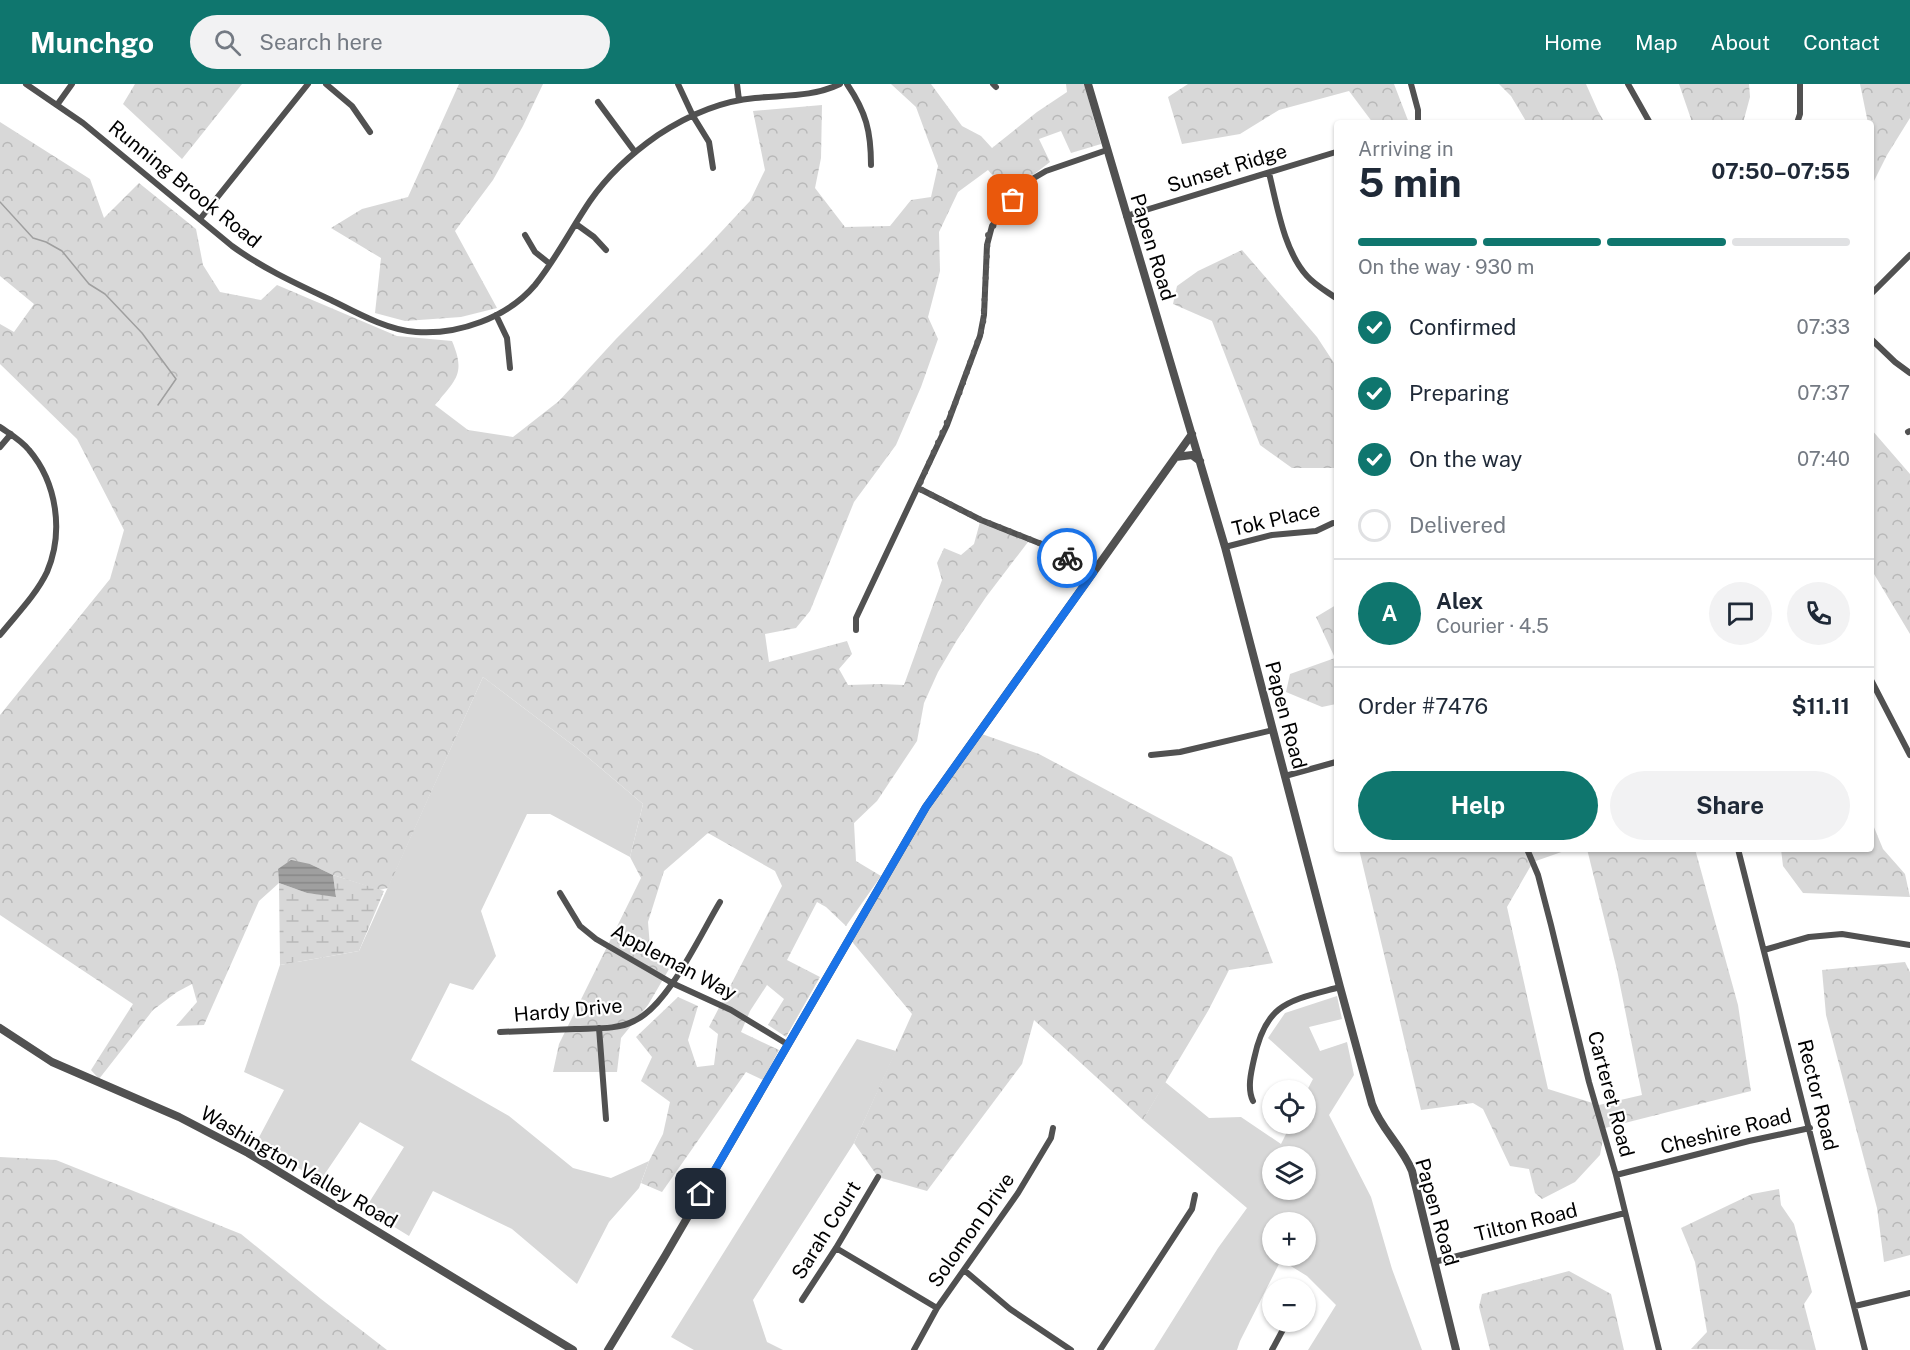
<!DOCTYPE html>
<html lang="en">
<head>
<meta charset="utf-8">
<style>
	:root { --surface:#fff; --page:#f2f2f3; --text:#1f2937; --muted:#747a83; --line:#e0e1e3; --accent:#0f766e }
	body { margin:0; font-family:"Public Sans",sans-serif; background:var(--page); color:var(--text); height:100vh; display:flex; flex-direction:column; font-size:22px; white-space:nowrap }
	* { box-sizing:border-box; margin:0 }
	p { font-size:20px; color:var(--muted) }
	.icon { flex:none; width:33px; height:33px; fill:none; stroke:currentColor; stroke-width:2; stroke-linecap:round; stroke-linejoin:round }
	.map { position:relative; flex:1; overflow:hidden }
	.drawer { position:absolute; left:1334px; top:36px; width:540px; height:732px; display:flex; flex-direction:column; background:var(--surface); border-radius:6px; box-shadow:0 2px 4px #0004 }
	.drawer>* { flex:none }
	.fabs { position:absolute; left:1262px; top:996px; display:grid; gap:12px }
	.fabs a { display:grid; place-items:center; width:54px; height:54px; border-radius:50%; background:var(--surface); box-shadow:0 2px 4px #0004; font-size:30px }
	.pin { position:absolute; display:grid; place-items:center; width:51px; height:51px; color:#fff; margin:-26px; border-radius:12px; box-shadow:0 3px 9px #0006 }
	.courier { position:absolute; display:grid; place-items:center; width:60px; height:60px; margin:-30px; border:4px solid #1a73e8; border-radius:50%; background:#fff; color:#222; box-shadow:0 2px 8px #0007 }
	.summary em { font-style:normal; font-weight:700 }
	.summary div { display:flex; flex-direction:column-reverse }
	.summary { display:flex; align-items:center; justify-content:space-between; height:102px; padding:0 24px }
	h1 { font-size:39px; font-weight:700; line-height:45px }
	.bar { display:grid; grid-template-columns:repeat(4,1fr); gap:9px 6px; align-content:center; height:72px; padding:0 24px }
	.bar i { height:8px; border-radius:4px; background:var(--line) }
	.bar .selected { background:var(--accent) }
	.bar p { grid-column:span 4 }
	.line { display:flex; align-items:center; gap:15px; padding:0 24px; border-top:2px solid var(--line) }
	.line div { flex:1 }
	.round { display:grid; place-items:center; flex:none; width:63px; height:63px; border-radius:32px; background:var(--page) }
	ol { padding:0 24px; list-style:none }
	li { display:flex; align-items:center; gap:18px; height:66px }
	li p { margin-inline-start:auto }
	li .icon { padding:6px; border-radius:50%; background:var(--accent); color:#fff; stroke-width:4 }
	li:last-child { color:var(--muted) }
	li i { width:33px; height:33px; border:3px solid var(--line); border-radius:50% }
	.cta { display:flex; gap:12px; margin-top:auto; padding:12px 24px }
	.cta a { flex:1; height:69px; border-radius:36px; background:var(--accent); color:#fff; font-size:24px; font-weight:700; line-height:69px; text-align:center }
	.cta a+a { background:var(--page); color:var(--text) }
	header { display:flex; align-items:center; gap:36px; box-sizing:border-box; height:84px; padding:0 30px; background:var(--accent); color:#fff }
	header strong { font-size:28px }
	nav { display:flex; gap:33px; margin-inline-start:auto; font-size:21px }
	.search { width:420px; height:54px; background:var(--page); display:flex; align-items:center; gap:15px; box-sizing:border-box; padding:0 21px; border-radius:33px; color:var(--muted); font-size:22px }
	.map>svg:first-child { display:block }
	.grass { fill:#d8d8d8; fill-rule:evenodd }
	.forest { fill:url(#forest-crowns) }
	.wetland { fill:url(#wetland-marsh) }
	.water { fill:url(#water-rules) }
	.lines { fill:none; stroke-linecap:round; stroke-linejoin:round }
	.stream { stroke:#9f9f9f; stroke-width:1.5 }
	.minor { stroke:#515151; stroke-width:6 }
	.tertiary { stroke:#515151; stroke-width:8 }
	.done { stroke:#595959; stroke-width:6; stroke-dasharray:0 10.8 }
	.route { stroke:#1a73e8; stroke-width:8 }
	.labels { text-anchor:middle; stroke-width:4.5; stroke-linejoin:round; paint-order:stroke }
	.street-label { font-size:20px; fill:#000; stroke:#fff }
</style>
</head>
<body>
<header>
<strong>Munchgo</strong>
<div class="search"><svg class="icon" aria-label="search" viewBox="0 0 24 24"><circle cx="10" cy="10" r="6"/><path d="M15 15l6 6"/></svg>Search here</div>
<nav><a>Home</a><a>Map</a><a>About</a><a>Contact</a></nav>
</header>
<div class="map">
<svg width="1910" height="1266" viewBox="0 0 1910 1266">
	<defs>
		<pattern id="forest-crowns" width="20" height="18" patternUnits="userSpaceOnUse" patternTransform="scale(1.5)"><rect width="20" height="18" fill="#d8d8d8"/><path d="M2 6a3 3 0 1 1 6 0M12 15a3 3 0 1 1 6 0" fill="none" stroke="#b8b8b8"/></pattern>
		<pattern id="wetland-marsh" width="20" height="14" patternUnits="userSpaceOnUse" patternTransform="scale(1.5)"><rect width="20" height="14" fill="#d8d8d8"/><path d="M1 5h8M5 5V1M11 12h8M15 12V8" fill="none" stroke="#b8b8b8"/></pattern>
		<pattern id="water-rules" width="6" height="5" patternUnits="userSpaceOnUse" patternTransform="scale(1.5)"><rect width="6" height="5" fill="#9f9f9f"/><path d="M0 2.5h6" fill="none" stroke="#878787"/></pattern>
	</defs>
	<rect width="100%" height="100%" fill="#fff"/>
	<path class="grass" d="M483 593 578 665 643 720 630 773 550 730H527L481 827 496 872 473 906 450 899 411 976 509 1032 573 1084 611 1094 649 1077 639 1104 609 1138 577 1200 512 1145 433 1107 409 1152 365 1125 404 1063 360 1038 320 1097 256 1059 284 1006 244 988 280 881 359 867Z
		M1337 912 1342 935 1309 943 1320 967 1347 958 1354 991 1329 1031 1371 1113 1392 1185 1422 1266H1308L1336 1221 1307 1192 1281 1176 1240 1257 1237 1266H1154L1218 1164 1247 1124 1143 1036 1165 998 1209 1034 1241 1033 1281 1060 1291 1040H1305V1010L1313 995 1268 954 1285 929ZM1305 1072V1106H1272V1072ZM1272 1138H1305V1172H1272Z
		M857 955 896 967 854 1059 753 1216 767 1258 783 1266H694L671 1253Z"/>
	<path class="forest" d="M135 0H242L182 75 123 20Z
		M459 0H543L523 42 493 96 455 147 497 224 461 233 405 237 375 229 381 174 331 144 362 125 408 113Z
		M891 0H931L962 42 981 52 992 64 1037 28 1067 8 1066 0H1084L1101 60 1071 69 1061 47 1039 55 1050 78 1008 110 988 86 958 108 939 148 940 187 928 233 938 255 921 303 896 361 854 418 810 527 796 544 765 550 769 578 847 557 852 570 839 585 848 601 880 600 904 601 942 496 937 479 944 464 961 471 974 460 980 438 1028 458 986 513 957 556 938 588 924 619 917 657 877 717 854 739 856 777 881 792 846 842 826 823 817 818 787 876 820 893 786 953 768 941 784 915 767 901 750 927 741 948 779 966 763 996 746 988 662 1108 641 1099 649 1077 663 1050 670 1018 641 997 652 973 636 953 678 913 698 922 688 956 697 983 714 981 718 950 709 943 782 802 775 787 708 749 664 787 648 838 650 863 672 880 648 921 621 954 617 988H553L559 960 641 794 630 773 643 720 578 665 483 593 388 804 379 806 333 791 310 780 278 785 279 799 259 817 204 941 176 942 197 918 192 900 177 908 153 926 99 995 91 986 133 920 0 831V631L110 495 124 446 77 355 0 280V240L14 248 34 220 0 192V38L90 95 104 134 139 99 196 145 203 181 220 208 261 216 277 201 397 252 452 257C466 290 456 295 435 321L468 346 513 353 559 317 616 255 707 163 750 117 765 86 753 27 822 21 821 74 815 104 845 143 890 142 911 116 931 113 938 82 927 53 916 23Z
		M1188 0H1394L1409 39H1373L1349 7 1279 26 1240 50 1182 60 1168 13Z
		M1499 0H1586L1598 27 1605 39H1527L1511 12Z
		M1679 0H1749L1750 13 1743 39H1691V35Z
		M1860 0H1910V34L1887 71 1871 103 1870 39H1868Z
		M1242 166 1317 253 1336 282V384H1292L1260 361 1212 237 1173 220 1177 202 1198 187Z
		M1871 345 1910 390V550L1871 485Z
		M1336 521V620L1322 623 1286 608 1290 590 1335 574 1316 533Z
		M979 649 1039 670 1232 773 1273 879 1229 886 1208 927 1143 1036 1034 936 1022 980 927 1107 878 1093 854 1059 912 930 849 854 926 723Z
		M1871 736 1883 765 1905 790 1910 813 1803 809 1783 782 1781 765H1870Z
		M1359 765H1570L1533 778 1507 823 1548 1005 1599 1021 1642 1011 1617 886 1587 765H1695L1738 921 1751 1007 1605 1044 1600 1071 1575 1098 1542 1115 1535 1109 1529 1085 1510 1082 1483 1025 1473 1019 1421 1026Z
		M1905 878 1910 888V1171L1884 1178 1877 1124 1826 931 1822 886Z
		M0 1073 56 1076 241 1150 321 1215 387 1266H0Z
		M1779 1105 1781 1121 1794 1140 1812 1208 1804 1220 1816 1266 1691 1265 1707 1248 1695 1178 1681 1144 1752 1110Z
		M1569 1187 1611 1210 1624 1266H1490L1479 1223 1482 1210Z"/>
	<path class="wetland" d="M333 791 384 807 359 867 280 881 279 799 307 809 336 812Z"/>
	<path class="water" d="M291 776 310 780 333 791 336 813 307 809 279 799 278 785Z"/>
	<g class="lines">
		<path class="stream" d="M0 118 33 154 46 158 62 167 89 200 105 210 142 249 176 295 158 321"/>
		<path class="minor" d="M26 0 83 39 232 162C262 184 297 200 331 216 357 229 387 246 416 248 458 251 507 234 535 201 556 175 571 145 590 117 608 91 632 69 658 51 687 32 721 17 755 14 784 11 813 13 840 0
			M326 0 352 22 370 48
			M678 0 693 32 709 58 713 84
			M737 0 739 16
			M847 0C866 28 871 47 871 81
			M993 0 996 3
			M1411 0 1418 26V39
			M1628 0 1650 39
			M598 18 635 68
			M57 21 72 0
			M1797 39 1800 30V0
			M1269 89C1277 121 1284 167 1307 192 1315 201 1326 207 1336 214
			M1126 132 1336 68
			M200 135 308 0
			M576 140 594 153 606 166
			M525 151 535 168 550 180
			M1870 211 1910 171
			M496 231 507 254 510 284
			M1870 254 1895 278 1910 289
			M0 343C10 350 21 356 29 366 57 399 64 448 47 488 36 511 16 531 0 551
			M1908 348 1910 347
			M0 363 11 350
			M918 404 981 436 1049 463 1083 485 1093 489
			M1225 463 1272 451 1316 447 1333 439
			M856 546V534L947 341 980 252 984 231 987 161 992 142 999 132 1034 94 1046 87 1107 66
			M1870 594 1910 671
			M1151 671 1180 668 1273 646
			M1285 692 1336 678
			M1527 765 1538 791 1551 841 1589 998 1616 1091 1659 1266
			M1738 765 1865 1266
			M560 809 580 842 596 855 672 899 731 926 787 960
			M1764 866 1809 853 1842 850 1910 861
			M599 944 606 1035
			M500 948C525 947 550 946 575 945 594 944 617 946 634 937 668 922 700 851 720 818
			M1253 1017C1247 1005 1251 988 1254 975 1266 918 1289 917 1340 903
			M1616 1091 1749 1057 1810 1044
			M836 1164 937 1224
			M1434 1178 1625 1129
			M964 1186 1010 1225 1071 1266
			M1300 1202V1204
			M802 1216 836 1164 878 1093
			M1855 1222 1910 1209
			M914 1266 937 1224 1018 1109 1051 1054 1053 1044
			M1100 1266 1192 1125 1195 1111
			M1272 1266 1287 1238"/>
		<path class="tertiary" d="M1088 0 1225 463 1340 903 1372 1020C1381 1045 1402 1062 1412 1087L1456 1266
			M1176 373 1192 371 1200 377
			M0 944 52 978 179 1033 248 1069 573 1266
			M608 1266 665 1172 926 723 1192 350"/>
	</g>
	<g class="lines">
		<path class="done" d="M1013 116 999 132 988 151 983 242 958 313 918 404 981 436 1049 463 1067 474"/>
		<path class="route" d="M701 1110 926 723 1093 489 1067 474"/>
	</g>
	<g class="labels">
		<g class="street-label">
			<text transform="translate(1227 84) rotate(-17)" y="7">Sunset Ridge</text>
			<text transform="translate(185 100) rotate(39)" y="7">Running Brook Road</text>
			<text transform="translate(1153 163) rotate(73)" y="7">Papen Road</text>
			<text transform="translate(1276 435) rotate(-13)" y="7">Tok Place</text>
			<text transform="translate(1286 631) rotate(75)" y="7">Papen Road</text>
			<text transform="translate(674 878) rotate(28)" y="7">Appleman Way</text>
			<text transform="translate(568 926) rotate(-5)" y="7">Hardy Drive</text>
			<text transform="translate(1611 1010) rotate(75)" y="7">Carteret Road</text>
			<text transform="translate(1818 1011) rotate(76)" y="7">Rector Road</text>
			<text transform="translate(1726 1047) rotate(-14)" y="7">Cheshire Road</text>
			<text transform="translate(299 1083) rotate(30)" y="7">Washington Valley Road</text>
			<text transform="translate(1437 1128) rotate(74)" y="7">Papen Road</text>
			<text transform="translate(1526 1138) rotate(-14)" y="7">Tilton Road</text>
			<text transform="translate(826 1146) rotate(-58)" y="7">Sarah Court</text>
			<text transform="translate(971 1146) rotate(-55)" y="7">Solomon Drive</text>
		</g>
	</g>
</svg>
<div class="fabs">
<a><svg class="icon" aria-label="locate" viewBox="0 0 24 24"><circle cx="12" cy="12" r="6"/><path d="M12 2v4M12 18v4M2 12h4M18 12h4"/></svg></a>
<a><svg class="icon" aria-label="layers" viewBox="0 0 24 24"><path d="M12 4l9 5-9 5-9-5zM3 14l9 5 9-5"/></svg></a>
<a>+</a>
<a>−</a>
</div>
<div class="pin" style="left:1013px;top:116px;background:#ea580c"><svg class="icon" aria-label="bag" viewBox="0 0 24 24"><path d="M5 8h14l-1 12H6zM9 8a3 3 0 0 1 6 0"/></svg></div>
<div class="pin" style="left:701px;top:1110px;background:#1f2937"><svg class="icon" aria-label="home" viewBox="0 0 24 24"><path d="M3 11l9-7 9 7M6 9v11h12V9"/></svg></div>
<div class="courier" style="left:1067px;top:474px"><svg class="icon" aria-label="bike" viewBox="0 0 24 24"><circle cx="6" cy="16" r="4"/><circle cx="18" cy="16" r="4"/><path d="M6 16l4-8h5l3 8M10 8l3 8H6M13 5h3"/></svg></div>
<section class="drawer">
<div class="summary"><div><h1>5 min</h1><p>Arriving in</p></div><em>07:50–07:55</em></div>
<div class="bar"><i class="selected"></i><i class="selected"></i><i class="selected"></i><i></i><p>On the way · 930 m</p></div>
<ol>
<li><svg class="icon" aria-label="check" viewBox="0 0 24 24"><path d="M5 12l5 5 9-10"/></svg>Confirmed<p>07:33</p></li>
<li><svg class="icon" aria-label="check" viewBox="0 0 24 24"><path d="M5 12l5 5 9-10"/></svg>Preparing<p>07:37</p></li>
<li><svg class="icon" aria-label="check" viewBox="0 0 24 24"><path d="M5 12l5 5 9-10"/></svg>On the way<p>07:40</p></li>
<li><i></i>Delivered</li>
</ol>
<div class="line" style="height:108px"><b class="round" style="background:var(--accent);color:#fff">A</b><div><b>Alex</b><p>Courier · 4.5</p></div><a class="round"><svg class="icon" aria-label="chat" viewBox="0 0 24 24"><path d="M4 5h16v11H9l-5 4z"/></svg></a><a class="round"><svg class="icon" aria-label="phone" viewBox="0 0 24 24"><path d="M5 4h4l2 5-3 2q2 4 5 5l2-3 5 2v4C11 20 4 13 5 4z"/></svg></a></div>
<div class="line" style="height:78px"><div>Order #7476</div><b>$11.11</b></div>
<div class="cta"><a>Help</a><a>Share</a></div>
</section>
</div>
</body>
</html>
